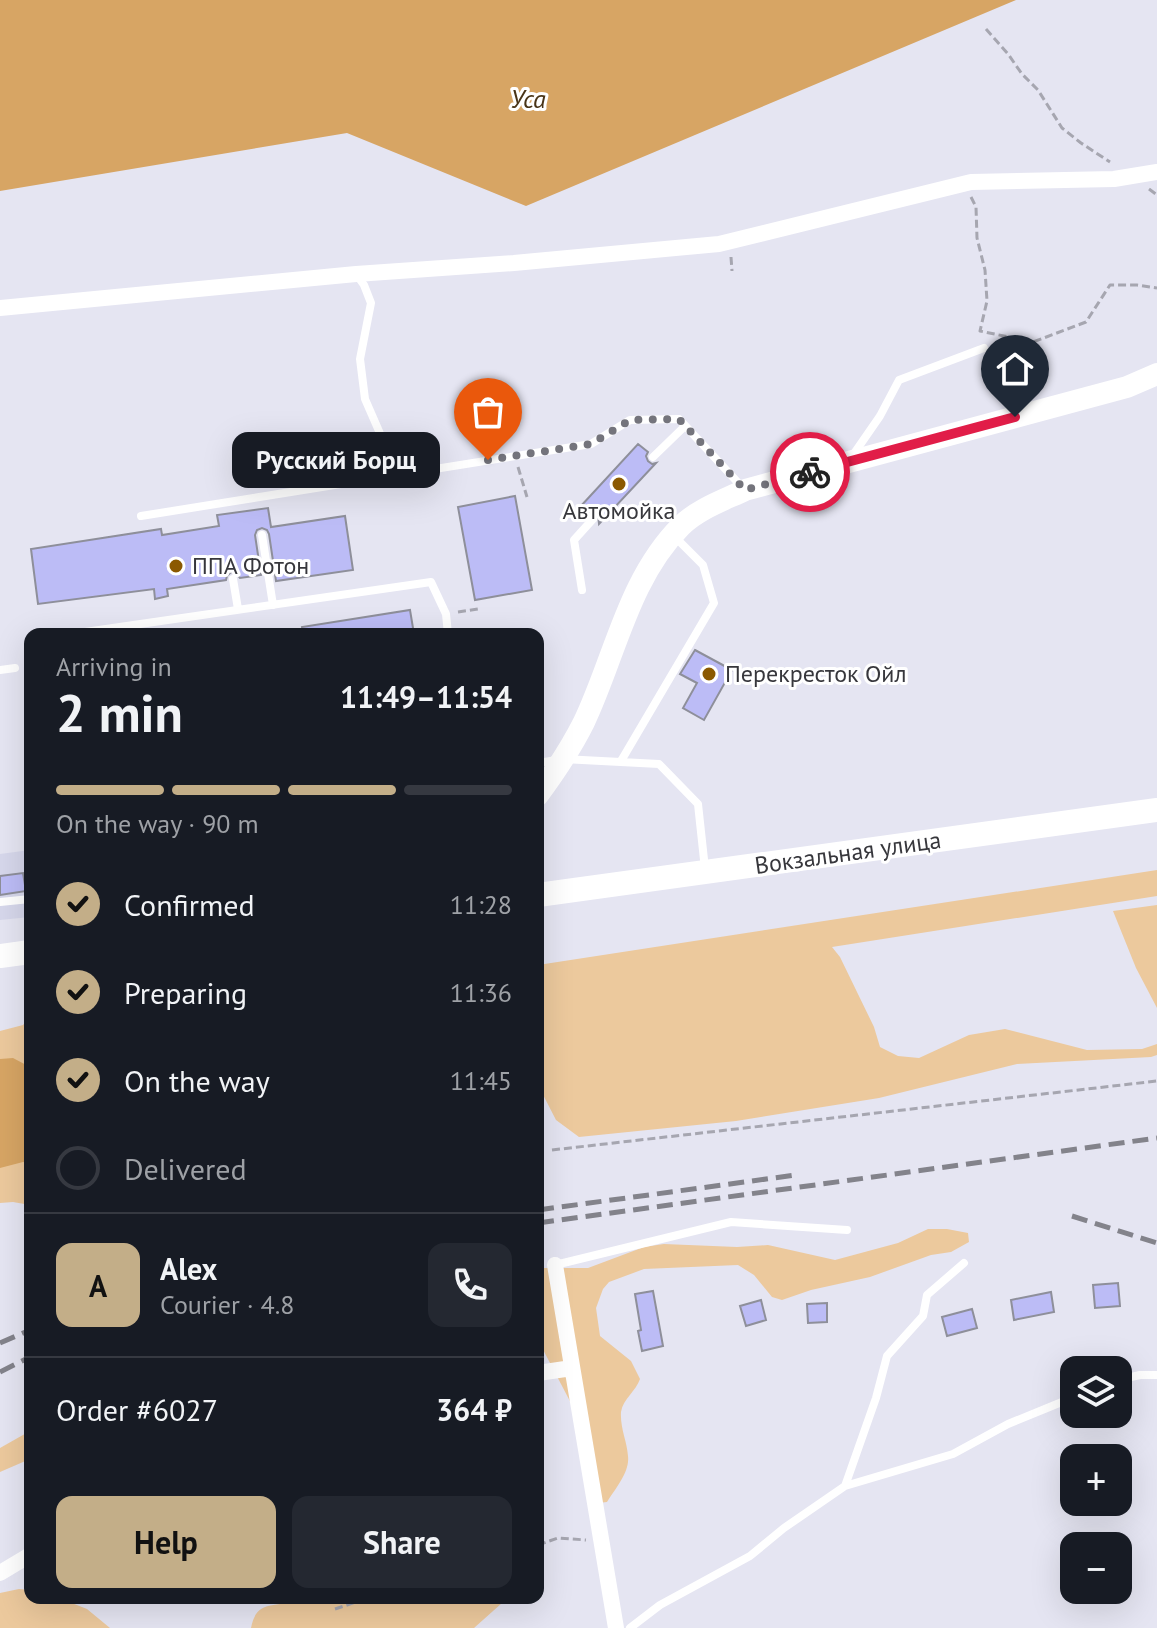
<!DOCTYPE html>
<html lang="en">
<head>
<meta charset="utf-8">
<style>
	:root { --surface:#171b24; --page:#242831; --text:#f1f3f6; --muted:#9ea1a6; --line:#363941; --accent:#c3ae88 }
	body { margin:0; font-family:"PT Sans",sans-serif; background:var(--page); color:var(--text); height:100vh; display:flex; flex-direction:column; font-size:30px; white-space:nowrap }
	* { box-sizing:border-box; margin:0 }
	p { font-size:26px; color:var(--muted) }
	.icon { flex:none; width:44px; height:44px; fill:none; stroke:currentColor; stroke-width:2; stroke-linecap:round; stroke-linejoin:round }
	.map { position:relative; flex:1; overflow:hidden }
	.panel { position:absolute; left:24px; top:628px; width:520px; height:976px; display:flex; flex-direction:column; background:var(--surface); border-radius:16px; box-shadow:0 8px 32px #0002 }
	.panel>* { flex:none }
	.fabs { position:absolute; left:1060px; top:1356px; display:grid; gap:16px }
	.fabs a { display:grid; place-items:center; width:72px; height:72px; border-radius:16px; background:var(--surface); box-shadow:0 8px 32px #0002; font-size:40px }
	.pin { position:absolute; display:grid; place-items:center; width:68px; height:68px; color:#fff; margin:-82px -34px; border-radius:50% 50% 50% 0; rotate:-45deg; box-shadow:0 0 8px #0007 }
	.pin .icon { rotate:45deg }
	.courier { position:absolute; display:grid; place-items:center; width:80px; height:80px; margin:-40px; border:6px solid #e11d48; border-radius:50%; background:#fff; color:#222; box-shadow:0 2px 10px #0007 }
	.bubble { position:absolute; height:56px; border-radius:16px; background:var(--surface); box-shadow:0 8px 32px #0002; font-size:26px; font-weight:600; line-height:56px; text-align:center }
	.headline em { font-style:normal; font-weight:600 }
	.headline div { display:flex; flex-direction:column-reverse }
	.headline { display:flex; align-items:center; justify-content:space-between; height:136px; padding:0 32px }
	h1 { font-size:52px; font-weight:600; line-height:60px }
	.bar { display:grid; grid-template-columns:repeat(4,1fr); gap:12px 8px; align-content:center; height:96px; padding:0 32px }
	.bar i { height:10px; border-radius:6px; background:var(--line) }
	.bar .on { background:var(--accent) }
	.bar p { grid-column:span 4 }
	.line { display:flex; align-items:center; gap:20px; padding:0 32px; border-top:2px solid var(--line) }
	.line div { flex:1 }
	.round { display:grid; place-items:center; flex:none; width:84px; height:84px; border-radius:16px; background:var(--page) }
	ol { padding:0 32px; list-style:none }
	li { display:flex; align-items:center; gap:24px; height:88px }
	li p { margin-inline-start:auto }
	li .icon { padding:8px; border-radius:50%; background:var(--accent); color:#111; stroke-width:4 }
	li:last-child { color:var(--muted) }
	li i { width:44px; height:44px; border:4px solid var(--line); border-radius:50% }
	.cta { display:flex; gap:16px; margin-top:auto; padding:16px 32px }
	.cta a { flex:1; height:92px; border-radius:16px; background:var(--accent); color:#111; font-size:32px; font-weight:600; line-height:92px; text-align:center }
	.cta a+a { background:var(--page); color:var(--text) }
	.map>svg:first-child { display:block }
	.built { fill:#d6d7eb }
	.green { fill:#ecc99d }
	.water { fill:#d7a564 }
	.building { fill:#bcbcf6; stroke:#8e8f9a; stroke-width:2 }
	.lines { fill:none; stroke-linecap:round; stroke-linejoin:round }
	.path { stroke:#a6a6b0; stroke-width:3; stroke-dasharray:8 4; stroke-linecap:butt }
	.lane { stroke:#fff; stroke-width:8 }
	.street { stroke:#fff; stroke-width:16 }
	.secondary { stroke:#fff; stroke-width:22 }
	.primary { stroke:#fff; stroke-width:24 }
	.rail { stroke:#83838b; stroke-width:5; stroke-dasharray:16 8; stroke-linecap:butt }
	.done { stroke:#74747c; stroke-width:8; stroke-dasharray:0 14.4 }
	.route { stroke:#e11d48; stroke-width:10 }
	.poi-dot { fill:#8b5901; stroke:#fff; stroke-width:3 }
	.labels { text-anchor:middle; stroke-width:6; stroke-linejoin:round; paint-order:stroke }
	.poi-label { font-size:24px; fill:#37373c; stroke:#fff; text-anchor:start }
	.street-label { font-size:24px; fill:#37373c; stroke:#fff }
	.water-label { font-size:26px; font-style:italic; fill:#493417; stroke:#fff }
</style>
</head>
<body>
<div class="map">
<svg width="1157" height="1628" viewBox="0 0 1157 1628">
	<rect width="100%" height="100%" fill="#e5e5f2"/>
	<path class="built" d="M30 850V917L0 920V854Z"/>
	<path class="green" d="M1157 870V896L832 947 840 957 874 1027 880 1047 898 1056 919 1058 969 1035 1005 1029 1087 1050 1142 1049 1157 1044V1055L1151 1057 1017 1064 879 1098 736 1121 579 1137 556 1120 538 1085V965Z
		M1157 905V1008L1136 968 1113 911Z
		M30 1017V1205L13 1202 0 1203V1031L23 1025Z
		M928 1229H947L968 1233 969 1242 951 1252 931 1255 870 1277 811 1290 782 1300 772 1297 754 1275 738 1265 644 1269 609 1282 603 1289 596 1308 600 1336 631 1361 640 1379C636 1391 623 1399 621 1412 620 1428 627 1441 628 1456 630 1472 615 1489 607 1502L598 1503 573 1407 538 1340V1268H588L644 1247 664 1244 737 1247 768 1245 835 1260 898 1243Z
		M30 1431V1459L0 1472V1448Z
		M19 1589 30 1590V1598H59L87 1609 110 1628H0V1593Z
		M299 1598H503L502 1603 474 1628H251C257 1597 276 1610 299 1598Z"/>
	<path class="water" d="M0 0H1016L526 206 347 133 0 191Z
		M13 1058 30 1067V1163L23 1162 0 1168V1059Z"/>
	<path class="building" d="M638 444 648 452 646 456 648 461 652 464 656 463 599 524 598 514 594 512 588 514 580 507Z
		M515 496 532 590 475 600 458 507Z
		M268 508 271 527 345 516 353 570 276 581 269 534 267 530 262 528 257 530 255 535 261 575 240 578 236 573 231 572 227 576 226 580 167 589 168 596 155 599 154 589 38 604 31 549 161 529 162 535 219 526 217 515Z
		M410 610 414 634H303L302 627Z
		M695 650 732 670 704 720 683 708 697 683 680 674Z
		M23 873 26 891 0 895V876Z
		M1118 1283 1120 1306 1095 1308 1093 1285Z
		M653 1291 663 1346 642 1351 638 1331 641 1330 635 1294Z
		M1051 1292 1054 1312 1014 1320 1011 1300Z
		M761 1300 766 1320 746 1326 740 1306Z
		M827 1303V1322L808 1323 807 1304Z
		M972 1309 977 1328 947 1336 942 1317Z"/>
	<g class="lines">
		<path class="path" d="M986 29 1008 54 1022 74 1038 90 1062 128 1081 143 1110 162
			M1149 189 1157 195
			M971 197 976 207 977 238 985 270 987 301 980 331 1033 342 1086 322 1110 285H1137L1157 288
			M731 257 732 271
			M518 467 527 497
			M458 612 478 609
			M552 1150 1157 1081
			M538 1545 558 1538 586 1540
			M335 1609 368 1598"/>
		<path class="lane" d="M356 274 364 285 371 303 360 359 365 399 382 438 414 471
			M853 455 880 416 899 380 984 348
			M653 457 685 426
			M141 516 591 444 630 420 679 419 742 487
			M262 535 273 605
			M233 579 238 609
			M582 590 574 540 593 519
			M85 632 431 582 446 614 448 634
			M0 670 15 668
			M621 761 714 603 703 565 674 536
			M538 763 563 759 659 764 698 804 705 869
			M0 902 30 899
			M538 1140 540 1152
			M555 1265 731 1222 847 1230
			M1118 1380 1140 1375H1157
			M845 1486 953 1454 1008 1424 1074 1397
			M630 1628 660 1605 750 1556 784 1528 845 1486 876 1398 887 1356 923 1316 927 1295 964 1263"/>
		<path class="street" d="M0 308 356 274 514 263 719 244 971 182 1114 179 1157 172
			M555 1265 616 1628
			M538 1373 572 1368
			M0 1573 30 1555"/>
		<path class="secondary" d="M538 795C555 772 571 748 584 722 615 657 628 579 681 526 698 509 724 500 745 490L1127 387 1157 374"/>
		<path class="primary" d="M538 895 1157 810
			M0 956 30 952"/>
		<path class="rail" d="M538 1210 796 1175
			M1072 1216 1157 1243
			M538 1223 1157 1138
			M0 1343 30 1330
			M0 1372 30 1357"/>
	</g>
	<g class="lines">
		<path class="done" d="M488 460 591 444 630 420 679 419 745 490 810 472"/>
		<path class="route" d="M810 472 1015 417"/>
	</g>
	<g class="poi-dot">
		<circle cx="619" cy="484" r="8"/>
		<circle cx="176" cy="566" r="8"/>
		<circle cx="709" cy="674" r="8"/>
	</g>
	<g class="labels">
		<g class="poi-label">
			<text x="619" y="519" text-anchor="middle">Автомойка</text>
			<text x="192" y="574">ППА Фотон</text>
			<text x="725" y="682">Перекресток Ойл</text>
		</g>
		<g class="street-label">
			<text transform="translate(848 853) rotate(-8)" y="8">Вокзальная улица</text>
		</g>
		<g class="water-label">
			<text x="528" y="108">Уса</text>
		</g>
	</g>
</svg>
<div class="fabs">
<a><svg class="icon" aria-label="layers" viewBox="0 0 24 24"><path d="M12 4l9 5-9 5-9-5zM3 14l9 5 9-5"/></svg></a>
<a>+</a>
<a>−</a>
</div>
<div class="pin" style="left:488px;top:460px;background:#ea580c"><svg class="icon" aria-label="bag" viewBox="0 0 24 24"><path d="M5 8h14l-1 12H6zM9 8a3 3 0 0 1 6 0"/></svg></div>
<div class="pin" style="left:1015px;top:417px;background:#1f2937"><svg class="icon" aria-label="home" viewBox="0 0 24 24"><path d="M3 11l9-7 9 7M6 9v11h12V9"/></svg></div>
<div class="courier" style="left:810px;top:472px"><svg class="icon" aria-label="bike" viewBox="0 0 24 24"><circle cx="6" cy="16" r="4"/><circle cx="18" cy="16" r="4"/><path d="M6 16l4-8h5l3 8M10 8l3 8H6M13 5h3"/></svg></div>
<div class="bubble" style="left:232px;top:432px;width:208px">Русский Борщ</div>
<section class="panel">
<div class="headline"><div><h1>2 min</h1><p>Arriving in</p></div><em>11:49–11:54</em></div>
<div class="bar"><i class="on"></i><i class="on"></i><i class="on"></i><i></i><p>On the way · 90 m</p></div>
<ol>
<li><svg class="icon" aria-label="check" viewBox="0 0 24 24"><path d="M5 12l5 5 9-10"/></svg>Confirmed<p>11:28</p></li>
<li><svg class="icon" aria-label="check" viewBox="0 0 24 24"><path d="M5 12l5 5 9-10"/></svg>Preparing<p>11:36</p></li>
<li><svg class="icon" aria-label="check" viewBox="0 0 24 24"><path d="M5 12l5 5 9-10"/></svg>On the way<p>11:45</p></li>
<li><i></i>Delivered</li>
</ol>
<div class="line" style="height:144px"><b class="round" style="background:var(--accent);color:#111">A</b><div><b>Alex</b><p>Courier · 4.8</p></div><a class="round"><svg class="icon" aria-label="phone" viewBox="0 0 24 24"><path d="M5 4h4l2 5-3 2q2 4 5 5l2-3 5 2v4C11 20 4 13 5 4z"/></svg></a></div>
<div class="line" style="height:104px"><div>Order #6027</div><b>364 ₽</b></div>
<div class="cta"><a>Help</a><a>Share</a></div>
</section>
</div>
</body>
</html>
